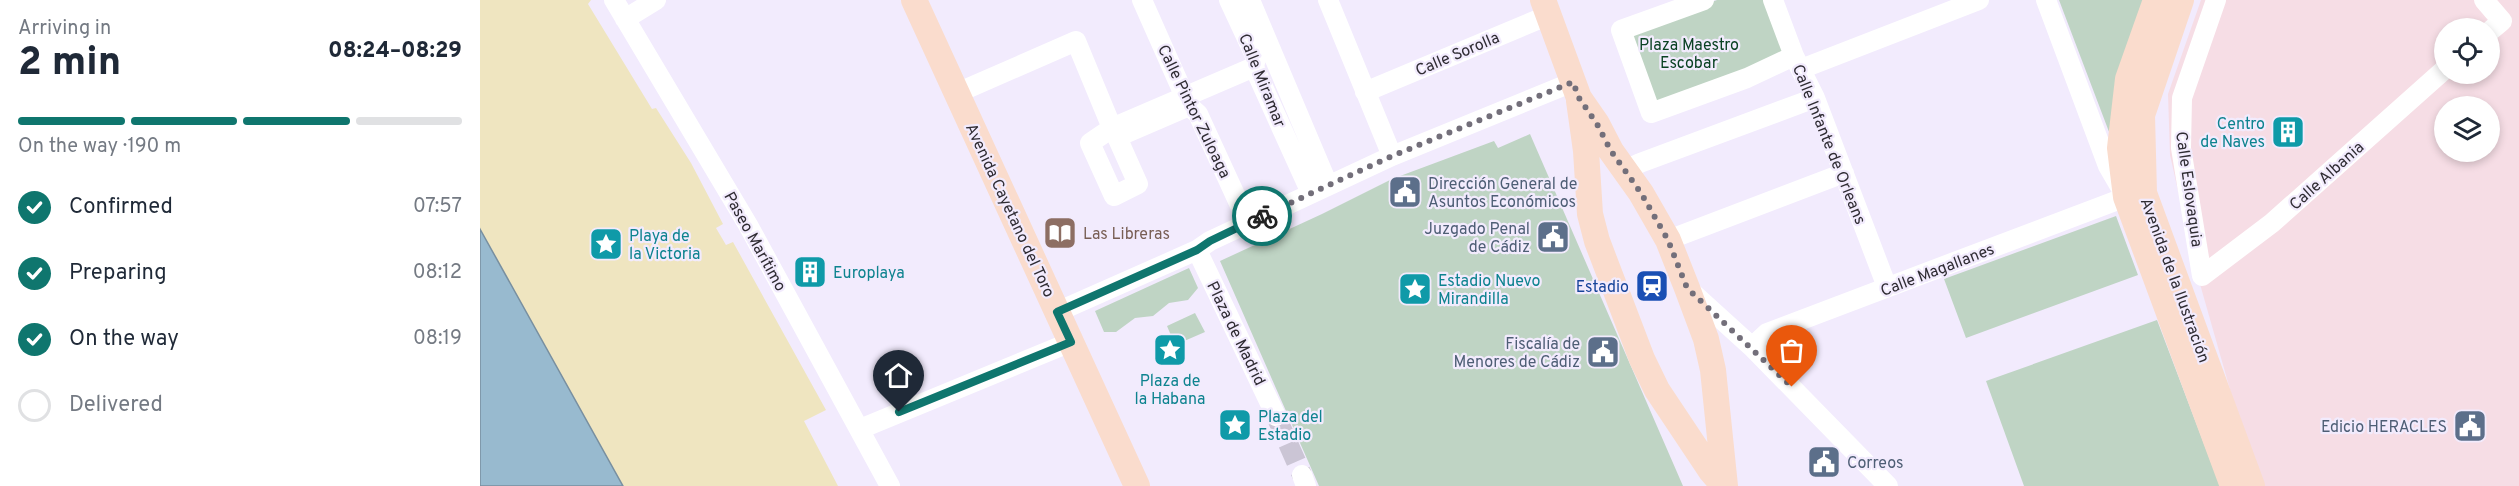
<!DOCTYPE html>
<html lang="en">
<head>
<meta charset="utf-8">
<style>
	:root { --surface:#fff; --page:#f6f6f7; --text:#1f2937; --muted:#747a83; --line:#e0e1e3; --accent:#0f766e }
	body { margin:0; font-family:Overpass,sans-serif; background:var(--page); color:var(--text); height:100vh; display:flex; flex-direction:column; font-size:22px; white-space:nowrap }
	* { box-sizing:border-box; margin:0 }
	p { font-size:20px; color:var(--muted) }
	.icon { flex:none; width:33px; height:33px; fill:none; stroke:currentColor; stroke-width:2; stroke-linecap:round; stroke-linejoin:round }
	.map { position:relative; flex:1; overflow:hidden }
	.details { display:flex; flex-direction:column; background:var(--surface); width:480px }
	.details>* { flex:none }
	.fabs { position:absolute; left:1954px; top:18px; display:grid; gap:12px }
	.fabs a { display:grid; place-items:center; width:66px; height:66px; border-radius:50%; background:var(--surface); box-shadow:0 3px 9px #0003; font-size:30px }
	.pin { position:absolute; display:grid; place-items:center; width:51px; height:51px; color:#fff; margin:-62px -26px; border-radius:50% 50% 50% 0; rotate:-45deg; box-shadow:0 0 6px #0007 }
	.pin .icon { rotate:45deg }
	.courier { position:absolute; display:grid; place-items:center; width:60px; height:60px; margin:-30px; border:4px solid #0f766e; border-radius:50%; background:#fff; color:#222; box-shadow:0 2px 8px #0007 }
	.headline em { font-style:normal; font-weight:800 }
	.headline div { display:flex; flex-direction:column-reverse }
	.headline { display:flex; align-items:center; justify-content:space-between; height:102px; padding:0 18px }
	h1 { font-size:39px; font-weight:800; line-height:45px }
	.bar { display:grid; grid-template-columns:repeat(4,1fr); gap:9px 6px; align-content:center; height:72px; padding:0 18px }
	.bar i { height:8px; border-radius:4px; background:var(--line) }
	.bar .active { background:var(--accent) }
	.bar p { grid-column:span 4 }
	ol { padding:0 18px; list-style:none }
	li { display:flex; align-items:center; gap:18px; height:66px }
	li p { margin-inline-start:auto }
	li .icon { padding:6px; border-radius:50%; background:var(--accent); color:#fff; stroke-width:4 }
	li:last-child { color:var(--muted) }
	li i { width:33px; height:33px; border:3px solid var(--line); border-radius:50% }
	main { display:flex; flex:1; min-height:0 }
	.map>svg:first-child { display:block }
	.industrial { fill:#f6dde5; fill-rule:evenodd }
	.green { fill:#bfd4c4 }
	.sand { fill:#efe5c0 }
	.water { fill:#98bacf; stroke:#788fa0; stroke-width:1.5 }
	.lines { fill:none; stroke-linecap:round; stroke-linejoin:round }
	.minor-tunnel { stroke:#cbc5d5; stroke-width:20; stroke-dasharray:20 10; stroke-linecap:butt }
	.minor { stroke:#fff; stroke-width:20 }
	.major { stroke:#fadccd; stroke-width:26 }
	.done { stroke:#736f7a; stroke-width:6; stroke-dasharray:0 10.8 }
	.route { stroke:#0f766e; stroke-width:8 }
	.labels { text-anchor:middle; stroke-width:4.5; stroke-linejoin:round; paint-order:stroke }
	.park-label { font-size:16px; fill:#0a4223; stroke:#f2ebfd }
	.street-label { font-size:16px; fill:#2f2c33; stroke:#f2ebfd }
	.culture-label { font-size:16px; fill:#0d838f; stroke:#f2ebfd; text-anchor:start }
	.service-label { font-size:16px; fill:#4e5e75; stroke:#f2ebfd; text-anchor:end }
	.education-label { font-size:16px; fill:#785e54; stroke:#f2ebfd; text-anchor:start }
	.transit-label { font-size:16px; fill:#164399; stroke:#f2ebfd; text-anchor:end }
</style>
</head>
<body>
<main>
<section class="details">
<div class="headline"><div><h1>2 min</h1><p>Arriving in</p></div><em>08:24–08:29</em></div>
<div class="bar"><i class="active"></i><i class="active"></i><i class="active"></i><i></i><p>On the way · 190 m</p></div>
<ol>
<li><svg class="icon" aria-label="check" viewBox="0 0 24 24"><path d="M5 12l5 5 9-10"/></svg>Confirmed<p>07:57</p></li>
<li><svg class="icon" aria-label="check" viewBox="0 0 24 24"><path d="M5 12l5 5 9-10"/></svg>Preparing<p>08:12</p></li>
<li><svg class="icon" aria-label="check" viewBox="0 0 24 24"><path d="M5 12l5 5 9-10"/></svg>On the way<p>08:19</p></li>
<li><i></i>Delivered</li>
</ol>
</section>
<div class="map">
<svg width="2039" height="486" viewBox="0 0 2039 486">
	<rect width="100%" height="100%" fill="#f2ebfd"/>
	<path class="industrial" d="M1721 0H2039V486H1784L1753 400 1716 270 1690 155 1688 94ZM1965 28H2010V74H1965ZM1965 106H2010V152H1965Z"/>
	<path class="green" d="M1237 0H1289L1311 59 1174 109 1146 34Z
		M1579 0H1669L1634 145Z
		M1050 134 1203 486H839L740 261 842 214 912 179 1014 141 1018 148Z
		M1636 216 1658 275 1486 338 1464 279Z
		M709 268 718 288 708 300 689 303 673 316 655 318 636 332H624L615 311Z
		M715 313 725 332 695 345 687 326Z
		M1677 320 1740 486H1544L1506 381Z"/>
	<path class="sand" d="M0 0H111L108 4 172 109 176 108 211 163 243 224 236 228 246 245 253 242 346 410 324 421 358 486H0Z"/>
	<path class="water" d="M0 229 143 486H0Z"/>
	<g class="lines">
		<path class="minor-tunnel" d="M796 416 822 475"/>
		<path class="minor" d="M134 0 268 225 410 486
			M662 0 709 106 718 114 768 223
			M749 0 776 58 774 67 831 193
			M770 0 848 185
			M848 0 912 156
			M1224 0 1141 30 1171 113 1267 78 1314 56
			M1293 0 1314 56 1335 98 1407 287
			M1736 0 1702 98 1701 148 1722 276 1792 223 1965 69
			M2004 0 2022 21 2010 31
			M145 19 176 0
			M1321 69 1499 0
			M885 92 1069 15
			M477 93 596 41 632 128
			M709 106 637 137 658 184 634 196 610 143 632 128 774 67
			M1145 170 1160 163 1335 98
			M1188 240 1364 173
			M717 250 796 416
			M1207 288 1272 347 1408 486
			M577 312 717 250 730 241 912 156 1093 82
			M1272 347 1287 333 1646 197 1628 166 1566 0
			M380 429 591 342
			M822 475 826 486"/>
		<path class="major" d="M434 0 657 486
			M1063 0 1099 98 1117 124 1131 151 1161 193 1188 240 1207 288 1226 339 1233 370 1245 486
			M1676 0 1648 79 1640 148 1646 197 1753 486
			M1701 0 1662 115 1664 193 1772 486
			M1099 101 1106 151 1110 214 1117 241 1162 359 1177 390 1231 471 1244 486"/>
	</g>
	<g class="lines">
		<path class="done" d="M782 216 912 156 1093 82 1099 98 1117 124 1131 151 1161 193 1188 240 1207 288 1312 387"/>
		<path class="route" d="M419 412 591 342 577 312 717 250 730 241 782 216"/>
	</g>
	<defs>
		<symbol id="building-square" viewBox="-11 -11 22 22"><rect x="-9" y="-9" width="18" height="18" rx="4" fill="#0f9aa8" stroke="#f2ebfd"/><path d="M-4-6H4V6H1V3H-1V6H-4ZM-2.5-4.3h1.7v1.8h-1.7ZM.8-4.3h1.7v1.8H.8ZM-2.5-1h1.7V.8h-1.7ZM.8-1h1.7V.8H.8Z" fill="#fff"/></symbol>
		<symbol id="civic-square" viewBox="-11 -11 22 22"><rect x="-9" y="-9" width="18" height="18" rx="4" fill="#5c6f8a" stroke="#f2ebfd"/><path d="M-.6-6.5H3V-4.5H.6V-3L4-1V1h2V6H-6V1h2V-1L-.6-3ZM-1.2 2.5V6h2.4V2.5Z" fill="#fff"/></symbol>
		<symbol id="library-square" viewBox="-11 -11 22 22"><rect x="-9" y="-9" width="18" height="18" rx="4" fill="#8d6e63" stroke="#f2ebfd"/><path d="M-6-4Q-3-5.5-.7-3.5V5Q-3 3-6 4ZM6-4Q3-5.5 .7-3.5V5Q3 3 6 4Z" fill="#fff"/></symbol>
		<symbol id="sight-square" viewBox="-11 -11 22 22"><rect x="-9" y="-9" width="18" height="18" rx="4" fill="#0f9aa8" stroke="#f2ebfd"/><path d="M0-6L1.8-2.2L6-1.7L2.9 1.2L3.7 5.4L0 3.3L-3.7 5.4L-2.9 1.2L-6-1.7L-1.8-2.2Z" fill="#fff"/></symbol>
		<symbol id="station-square" viewBox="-11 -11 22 22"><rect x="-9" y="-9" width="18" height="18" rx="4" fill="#1a4fb4" stroke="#f2ebfd"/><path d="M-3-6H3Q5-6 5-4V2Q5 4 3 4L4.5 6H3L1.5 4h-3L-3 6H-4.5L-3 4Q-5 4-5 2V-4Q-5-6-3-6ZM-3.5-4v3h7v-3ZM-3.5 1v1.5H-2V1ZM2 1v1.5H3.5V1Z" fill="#fff"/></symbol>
	</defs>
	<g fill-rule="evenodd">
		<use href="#building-square" x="1789" y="113" width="38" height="38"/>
		<use href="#civic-square" x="906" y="173" width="38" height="38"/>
		<use href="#library-square" x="561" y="214" width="38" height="38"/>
		<use href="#civic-square" x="1054" y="218" width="38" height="38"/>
		<use href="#sight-square" x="107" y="225" width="38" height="38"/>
		<use href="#building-square" x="311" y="253" width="38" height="38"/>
		<use href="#station-square" x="1153" y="267" width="38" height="38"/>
		<use href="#sight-square" x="916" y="270" width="38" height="38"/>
		<use href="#sight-square" x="671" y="331" width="38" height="38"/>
		<use href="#civic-square" x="1104" y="333" width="38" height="38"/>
		<use href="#sight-square" x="736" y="406" width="38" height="38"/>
		<use href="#civic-square" x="1971" y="407" width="38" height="38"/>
		<use href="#civic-square" x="1325" y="443" width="38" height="38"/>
	</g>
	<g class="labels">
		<g class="park-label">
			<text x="1209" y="50">Plaza Maestro<tspan x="1209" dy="18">Escobar</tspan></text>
		</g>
		<g class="street-label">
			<text transform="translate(977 53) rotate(-23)" y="6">Calle Sorolla</text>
			<text transform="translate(783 80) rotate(68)" y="6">Calle Miramar</text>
			<text transform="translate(715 111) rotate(64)" y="6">Calle Pintor Zuloaga</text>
			<text transform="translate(1350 144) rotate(68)" y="6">Calle Infante de Orleans</text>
			<text transform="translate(1846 175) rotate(-42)" y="6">Calle Albania</text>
			<text transform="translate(1710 189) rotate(82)" y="6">Calle Eslovaquia</text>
			<text transform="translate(531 210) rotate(65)" y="6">Avenida Cayetano del Toro</text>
			<text transform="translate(276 241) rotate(61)" y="6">Paseo Marítimo</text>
			<text transform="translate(1457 269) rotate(-21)" y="6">Calle Magallanes</text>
			<text transform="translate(1696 280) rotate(70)" y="6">Avenida de la Ilustración</text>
			<text transform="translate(757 333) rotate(64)" y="6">Plaza de Madrid</text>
		</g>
		<g class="culture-label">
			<text x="1785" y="129" text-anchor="end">Centro<tspan x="1785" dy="18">de Naves</tspan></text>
			<text x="149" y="241">Playa de<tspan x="149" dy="18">la Victoria</tspan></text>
			<text x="353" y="278">Europlaya</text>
			<text x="958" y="286">Estadio Nuevo<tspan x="958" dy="18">Mirandilla</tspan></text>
			<text x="690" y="386" text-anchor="middle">Plaza de<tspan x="690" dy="18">la Habana</tspan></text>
			<text x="778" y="422">Plaza del<tspan x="778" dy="18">Estadio</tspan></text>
		</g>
		<g class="service-label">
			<text x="948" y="189" text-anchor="start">Dirección General de<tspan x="948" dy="18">Asuntos Económicos</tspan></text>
			<text x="1050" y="234">Juzgado Penal<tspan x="1050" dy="18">de Cádiz</tspan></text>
			<text x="1100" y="349">Fiscalía de<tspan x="1100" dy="18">Menores de Cádiz</tspan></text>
			<text x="1967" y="432">Edicio HERACLES</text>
			<text x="1367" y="468" text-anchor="start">Correos</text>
		</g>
		<g class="education-label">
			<text x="603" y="239">Las Libreras</text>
		</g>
		<g class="transit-label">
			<text x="1149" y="292">Estadio</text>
		</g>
	</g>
</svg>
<div class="fabs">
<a><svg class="icon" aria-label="locate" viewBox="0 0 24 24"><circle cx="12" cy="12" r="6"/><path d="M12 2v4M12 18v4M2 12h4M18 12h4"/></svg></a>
<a><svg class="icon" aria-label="layers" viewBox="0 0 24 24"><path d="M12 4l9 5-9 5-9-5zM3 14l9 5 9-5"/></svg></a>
</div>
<div class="pin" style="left:1312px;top:387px;background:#ea580c"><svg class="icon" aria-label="bag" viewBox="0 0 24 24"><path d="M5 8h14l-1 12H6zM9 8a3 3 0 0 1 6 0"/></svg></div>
<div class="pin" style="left:419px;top:412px;background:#1f2937"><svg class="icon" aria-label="home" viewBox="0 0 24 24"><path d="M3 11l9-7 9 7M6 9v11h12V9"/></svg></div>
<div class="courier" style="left:782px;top:216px"><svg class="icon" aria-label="bike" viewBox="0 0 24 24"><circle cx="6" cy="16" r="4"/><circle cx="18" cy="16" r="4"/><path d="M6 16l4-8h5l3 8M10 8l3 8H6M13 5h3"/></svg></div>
</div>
</main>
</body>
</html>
